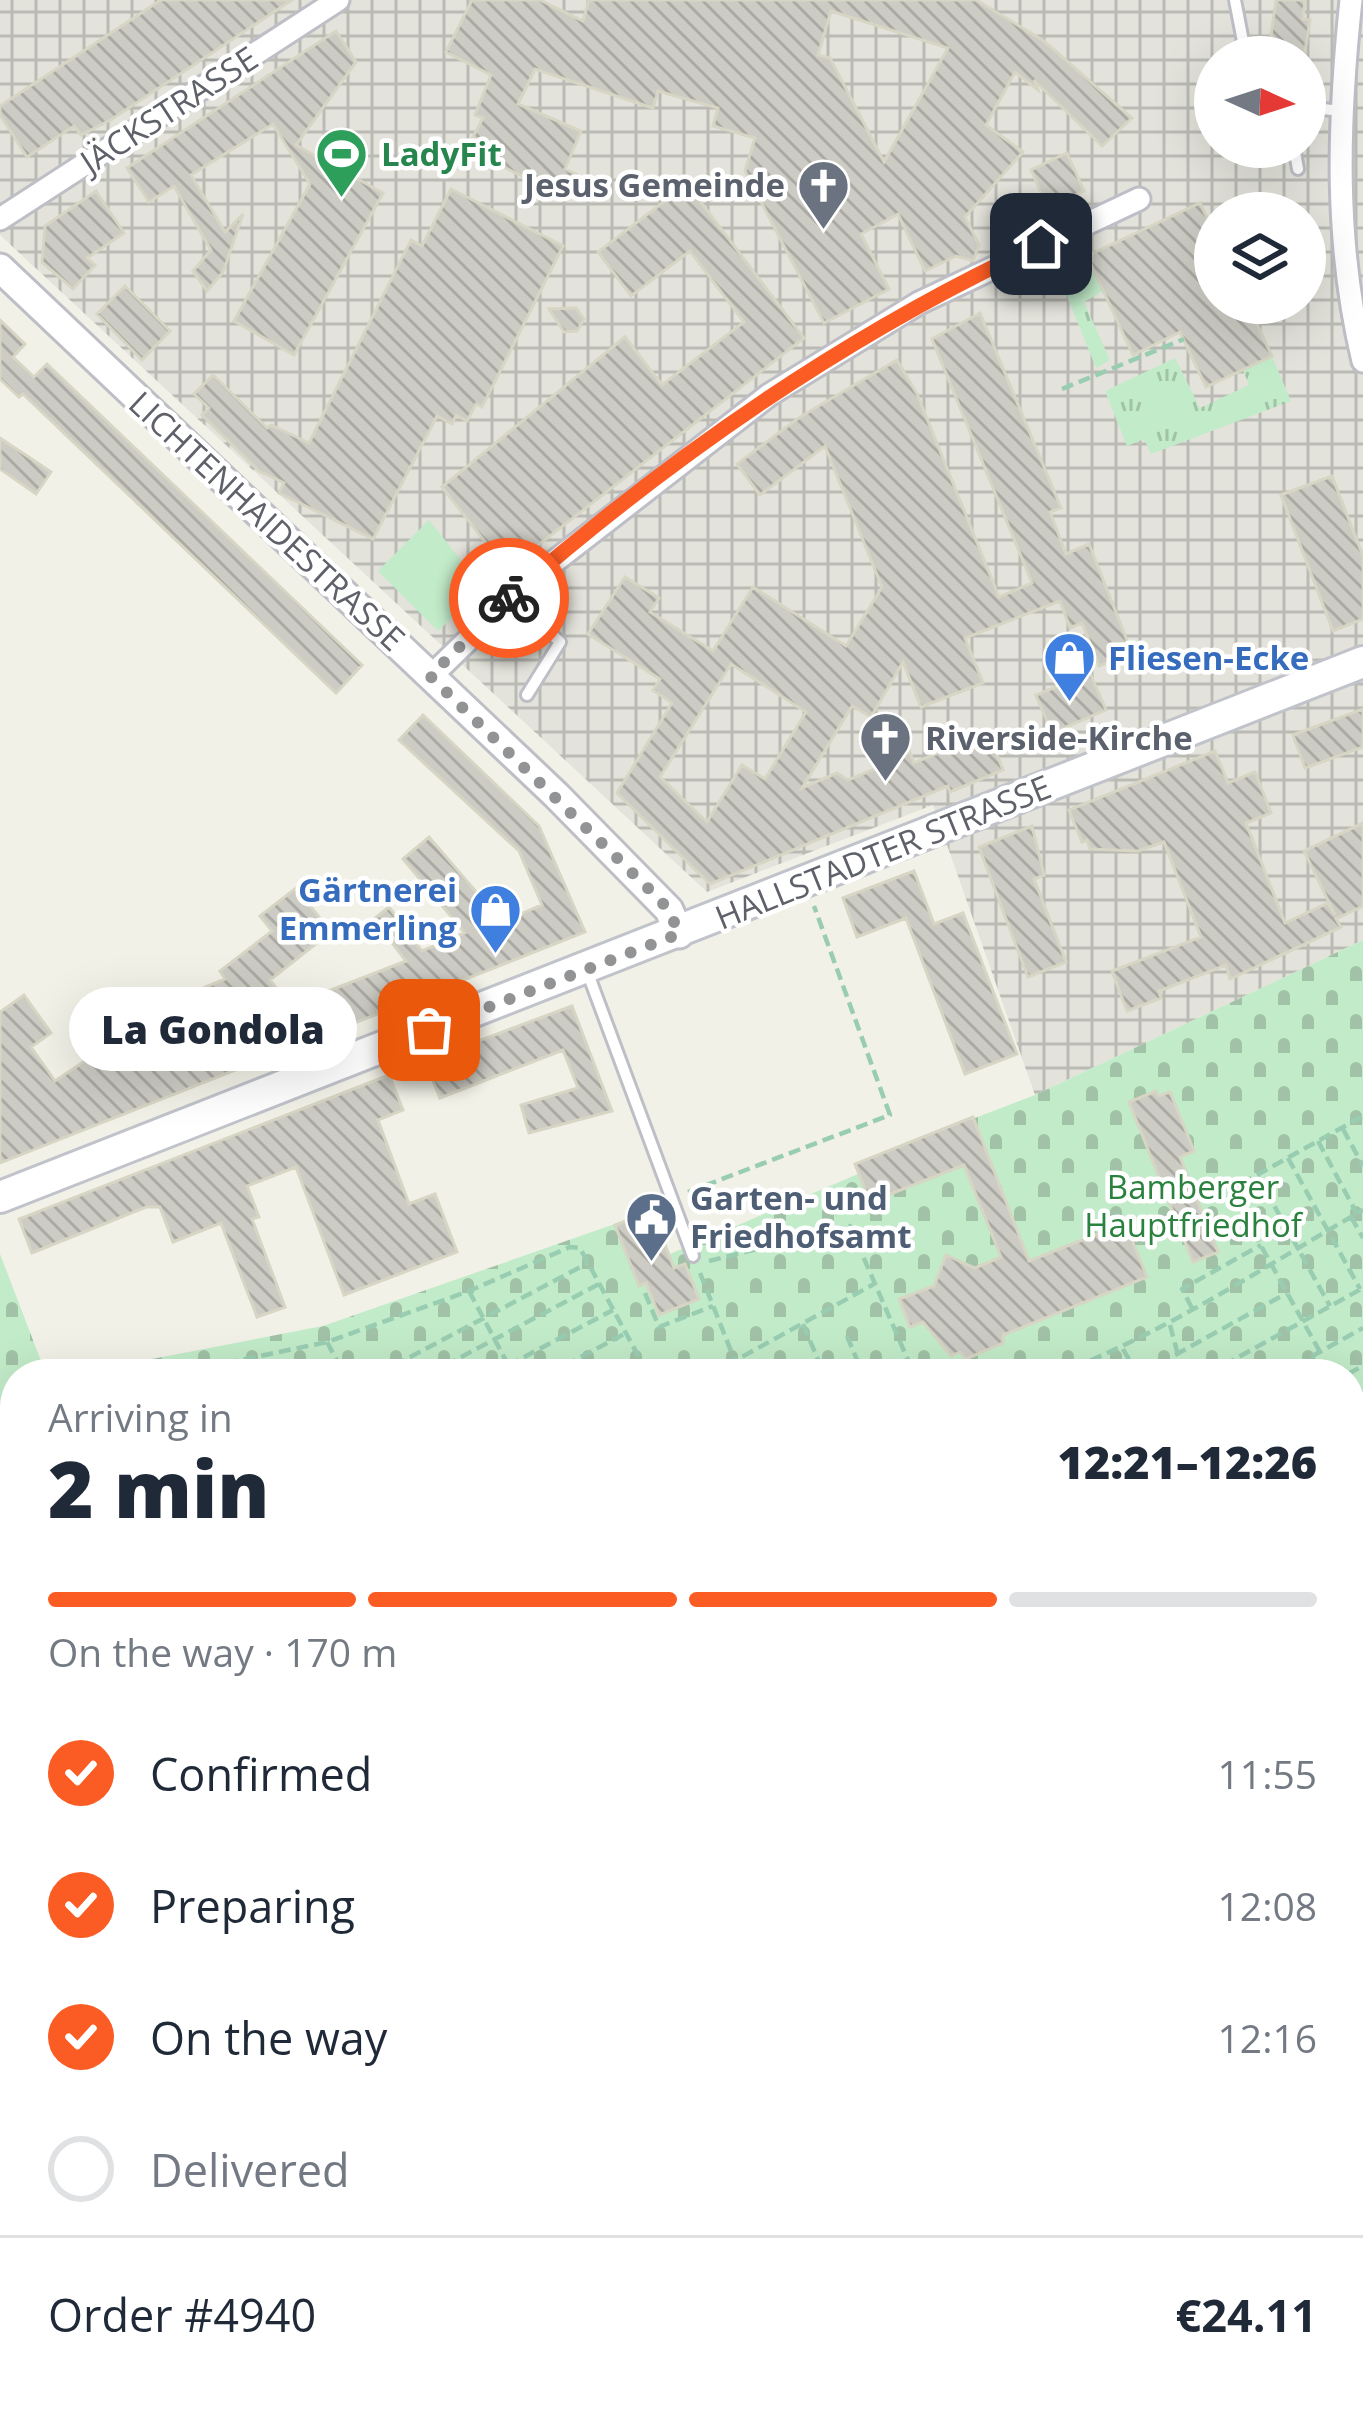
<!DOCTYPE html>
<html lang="en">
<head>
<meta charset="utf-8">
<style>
	:root { --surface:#fff; --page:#f6f6f7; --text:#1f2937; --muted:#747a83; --line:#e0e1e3; --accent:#fb5c24 }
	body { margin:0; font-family:"Open Sans",sans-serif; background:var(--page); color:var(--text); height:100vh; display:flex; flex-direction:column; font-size:45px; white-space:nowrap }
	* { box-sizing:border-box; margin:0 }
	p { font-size:39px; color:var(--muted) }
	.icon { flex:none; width:66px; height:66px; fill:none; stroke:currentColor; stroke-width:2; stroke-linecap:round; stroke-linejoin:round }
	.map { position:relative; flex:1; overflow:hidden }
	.side { position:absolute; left:0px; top:1359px; width:1365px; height:1059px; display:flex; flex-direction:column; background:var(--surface); border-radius:48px 48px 0 0; box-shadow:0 12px 48px #0002 }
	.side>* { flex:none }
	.needle { width:78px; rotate:93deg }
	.controls { position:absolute; left:1194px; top:36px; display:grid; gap:24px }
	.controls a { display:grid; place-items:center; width:132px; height:132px; border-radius:50%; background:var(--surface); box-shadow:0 12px 48px #0002; font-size:60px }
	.pin { position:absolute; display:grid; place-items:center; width:102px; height:102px; color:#fff; margin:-51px; border-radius:24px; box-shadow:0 6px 18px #0006 }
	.courier { position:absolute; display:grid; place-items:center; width:120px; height:120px; margin:-60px; border:9px solid #fb5c24; border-radius:50%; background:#fff; color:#222; box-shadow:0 3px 15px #0007 }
	.bubble { position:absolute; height:84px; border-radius:42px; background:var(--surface); box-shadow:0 12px 48px #0002; font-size:39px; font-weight:800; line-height:84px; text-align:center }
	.summary em { font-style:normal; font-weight:800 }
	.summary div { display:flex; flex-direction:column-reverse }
	.summary { display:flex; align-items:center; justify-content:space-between; height:204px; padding:0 48px }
	h1 { font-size:78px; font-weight:800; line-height:90px }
	.bar { display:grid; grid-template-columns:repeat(4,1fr); gap:18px 12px; align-content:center; height:144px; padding:0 48px }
	.bar i { height:15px; border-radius:9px; background:var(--line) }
	.bar .on { background:var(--accent) }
	.bar p { grid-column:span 4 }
	.line { display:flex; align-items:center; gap:30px; padding:0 48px; border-top:3px solid var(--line) }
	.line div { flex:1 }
	ol { padding:0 48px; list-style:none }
	li { display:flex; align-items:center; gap:36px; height:132px }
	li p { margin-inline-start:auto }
	li .icon { padding:12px; border-radius:50%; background:var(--accent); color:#fff; stroke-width:4 }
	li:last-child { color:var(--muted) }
	li i { width:66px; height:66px; border:6px solid var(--line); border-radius:50% }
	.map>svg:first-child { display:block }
	.industrial { fill:url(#industrial-grid); fill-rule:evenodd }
	.grass { fill:url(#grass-tufts) }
	.cemetery { fill:url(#cemetery-stones) }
	.garden { fill:#c2ebc9 }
	.building { fill:url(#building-back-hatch); stroke:#d7d5c4; stroke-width:3; fill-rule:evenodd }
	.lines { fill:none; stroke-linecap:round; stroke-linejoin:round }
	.service-casing { stroke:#bebfc6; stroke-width:16 }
	.minor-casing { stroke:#bebfc6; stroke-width:27 }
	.tertiary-casing { stroke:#bebfc6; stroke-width:33 }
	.secondary-casing { stroke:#c1c3cb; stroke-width:36 }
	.path { stroke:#99cdb1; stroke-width:4.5; stroke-dasharray:12 6; stroke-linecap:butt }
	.service { stroke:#fff; stroke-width:10 }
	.minor { stroke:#fff; stroke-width:21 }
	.tertiary { stroke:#fff; stroke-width:27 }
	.secondary { stroke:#fff; stroke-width:30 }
	.done { stroke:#929395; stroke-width:12; stroke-dasharray:0 21.6 }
	.route { stroke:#fb5c24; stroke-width:15 }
	.labels { text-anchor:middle; stroke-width:9; stroke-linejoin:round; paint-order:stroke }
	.street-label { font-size:33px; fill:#5e6169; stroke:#fff }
	.leisure-label { font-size:33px; font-weight:bold; fill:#27864d; stroke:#fff; text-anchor:start }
	.worship-label { font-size:33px; font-weight:bold; fill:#5b616d; stroke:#fff; text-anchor:end }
	.shop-label { font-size:33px; font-weight:bold; fill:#366cbe; stroke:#fff; text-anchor:start }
	.park-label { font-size:33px; fill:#2b823f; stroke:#fff }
	.service-label { font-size:33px; font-weight:bold; fill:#4e5e75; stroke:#fff; text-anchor:start }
</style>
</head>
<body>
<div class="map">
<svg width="1363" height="2417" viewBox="0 0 1363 2417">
	<defs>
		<pattern id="industrial-grid" width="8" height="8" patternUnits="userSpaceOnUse" patternTransform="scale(3)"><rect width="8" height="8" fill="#e3e3db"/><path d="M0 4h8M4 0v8" fill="none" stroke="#bbbbb6"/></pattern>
		<pattern id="grass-tufts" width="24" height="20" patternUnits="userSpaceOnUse" patternTransform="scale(3)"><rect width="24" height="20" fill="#c2ebc9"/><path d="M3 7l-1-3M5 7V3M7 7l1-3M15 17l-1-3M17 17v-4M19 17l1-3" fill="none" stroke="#a1c2a7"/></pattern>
		<pattern id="cemetery-stones" width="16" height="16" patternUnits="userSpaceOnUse" patternTransform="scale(3)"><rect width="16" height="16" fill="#c2ebc9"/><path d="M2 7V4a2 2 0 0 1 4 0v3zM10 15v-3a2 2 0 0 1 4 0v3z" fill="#a1c2a7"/></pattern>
		<pattern id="building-back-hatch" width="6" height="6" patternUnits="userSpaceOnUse" patternTransform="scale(3)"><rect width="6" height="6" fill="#cdccc4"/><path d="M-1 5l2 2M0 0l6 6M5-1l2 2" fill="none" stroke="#aaa9a3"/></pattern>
	</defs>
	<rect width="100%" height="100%" fill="#f2f1e7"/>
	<path class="industrial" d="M0 0H1363V940L1035 1095 933 805 707 892 0 235ZM1215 57H1305V147H1215ZM1215 213H1305V303H1215Z
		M1350 2085 1363 2093V2301L1350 2307Z"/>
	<path class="grass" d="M1087 256 1103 291 1084 302 1110 360 1096 368 1057 271Z
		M1272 356 1291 401 1151 454 1144 439 1127 446 1105 391 1175 358 1200 408 1249 385 1243 370Z"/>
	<path class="cemetery" d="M1363 940V2034L1350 2043V1374H74L323 1326 652 1211 670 1254 858 1174 855 1164 1035 1095Z
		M0 1254 46 1374H15V2364L0 2358Z
		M120 2403H857L831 2417H158Z"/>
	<path class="garden" d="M429 520 483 588 438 631 378 571Z"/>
	<path class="building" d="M161 0H292L112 119 81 135 74 126 27 157 0 115V106Z
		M472 0H540L583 21 589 0H976L1044 41 1132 118 1102 146 1034 80 1038 90 1015 72 986 125 1023 152 965 217 979 245 973 261 956 256 925 271 898 214 861 234 889 289 824 323 745 171 755 138 713 126 718 108 658 91 653 108 535 69 518 104 581 131 565 169 578 175 566 199 467 148 483 118 475 115 491 75 446 52ZM831 11 948 48 884 162 830 58 818 55Z
		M1276 0H1305L1303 19 1310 20 1304 57H1268Z
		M336 31 356 62 296 145 383 193 294 355 234 321 310 184 273 124 191 175 225 232 243 214 223 272 207 291 193 271 211 250 174 186 149 202 127 168Z
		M1067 153 1084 191 1048 208 1031 170Z
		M687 184 804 338 483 588 467 567 490 548 442 487 625 337 662 385 744 322 690 251 631 296 598 252Z
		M451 189 563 246 482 407 476 404 467 421 456 415 452 424 437 416 373 539 279 493 284 483 259 471 202 415 209 408 194 394 213 375 267 428 271 425 309 443 411 240 422 246Z
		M96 191 124 233 87 258 95 265 73 289 42 262 45 226Z
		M1200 203 1215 234V303H1247L1272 356 1206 387 1180 332 1133 355 1087 256Z
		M125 286 170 331 142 360 97 314Z
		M576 308 584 319 577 331 564 332 549 309Z
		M980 313 1061 508 1050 512 1066 554 1089 544 1132 653 1099 666 1082 623 1070 628 1060 601 965 638 983 683 921 707 903 662 871 717 852 706 802 788 837 773 848 780 875 769 871 760 907 745 914 763 988 732 1003 770 950 792 948 786 710 884 617 793 672 703 653 690 660 679 588 634 625 577 659 598 650 612 713 651 753 587 846 646 882 587 825 446 760 495 737 464 800 417 897 360 917 394 999 597 1032 583 932 339ZM731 664 806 712 765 779 742 765 707 822 660 777Z
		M0 320 25 344 13 357 34 377 47 364 362 665 336 693 23 394 19 397 0 379Z
		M0 438 51 472 36 494 0 469Z
		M1332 476 1363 556V619L1333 631 1281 495Z
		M1090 673 1106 710 1052 733 1036 695Z
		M1363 709V747L1305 768 1293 735Z
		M423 715 539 826 585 932 0 1163V1012L24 995 51 1033 31 1047 55 1081 113 1042 101 1025 147 1001 153 1009 225 979 220 971 272 931 260 916 296 888 331 932 270 980 290 1006 406 961 374 919 389 907 422 951 465 933 403 859 429 837 502 922 542 905 519 851 399 740Z
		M1215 751 1228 783 1255 772 1271 813 1246 823 1285 923 1328 903 1335 915 1304 851 1363 823V906L1336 919 1341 927 1230 979 1226 965 1159 991 1161 998 1127 1011 1112 971 1201 937 1164 842 1138 851 1090 849 1087 840 1082 842 1069 810Z
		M1032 826 1044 875 1034 879 1066 962 1028 977 979 847Z
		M914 871 934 924 963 913 1017 1054 965 1074 906 918 857 937 843 898Z
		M572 1006 612 1111 529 1133 521 1105 578 1088 563 1050 440 1098 425 1061Z
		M389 1075 403 1110 378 1120 409 1204 435 1194 457 1252 344 1295 296 1167 247 1186 259 1217 252 1219 285 1307 257 1317 221 1223 173 1242 160 1207H146L32 1253 19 1219Z
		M1156 1091 1158 1096 1170 1092 1194 1151 1180 1157 1218 1252 1193 1262 1129 1102Z
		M973 1117 1029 1261 1125 1223 1147 1277 1003 1335V1343L966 1359 960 1352 951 1356 923 1322 910 1327 899 1299 934 1286 946 1255 975 1268 1001 1257 964 1165 870 1202 855 1164Z
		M652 1211 674 1268 685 1264 699 1299 659 1315 646 1283 639 1286 615 1225Z"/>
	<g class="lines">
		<defs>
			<path id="service" d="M1235 0 1246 57
				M1305 107 1341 111
				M1294 147 1298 169
				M512 597 560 642 527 695
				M587 971 693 1256
				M1350 2061 1363 2052
				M851 2417 875 2403"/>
			<path id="minor" d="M1351 0C1338 122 1334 241 1363 361
				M0 219 338 0
				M431 676 528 582 769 395 919 303 1139 199
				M0 2381 15 2387
				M59 2403 97 2417"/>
			<path id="tertiary" d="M0 268 556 795 669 910 679 934
				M1350 2345 1363 2338
				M1202 2417 1233 2403"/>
			<path id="secondary" d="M0 1197 1363 662"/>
		</defs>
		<use href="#service" class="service-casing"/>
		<use href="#minor" class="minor-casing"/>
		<use href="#tertiary" class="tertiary-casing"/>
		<use href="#secondary" class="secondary-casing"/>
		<path class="path" d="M1062 389 1184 339
			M1343 1129 1363 1166
			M1318 1141 1357 1214
			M1288 1158 1360 1289
			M1257 1175 1330 1306
			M688 1192 890 1115 814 906
			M1351 1217 1363 1238
			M709 1261 850 1226 914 1374
			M700 1273 735 1361
			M469 1291 513 1374
			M645 1293 659 1327 713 1306
			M1192 1308 1182 1289 1261 1245
			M803 1324 824 1374
			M1170 1325 1183 1374
			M847 1336 863 1374
			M327 1342 344 1374
			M1123 1349 1137 1374
			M1320 1352 1230 1190 1363 1116
			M1175 1355 1287 1293
			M1312 1356 1322 1374
			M141 1374 174 1367 178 1373 327 1342 469 1291 570 1247 580 1248 648 1374
			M289 1374H304
			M378 1374 588 1263
			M429 1374 599 1284
			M492 1374 613 1310
			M549 1374 626 1333
			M614 1374 640 1360
			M711 1374 874 1284
			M782 1374H790
			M1057 1374C1165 1333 1262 1268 1363 1210
			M1208 1374 1363 1288
			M1280 1374 1363 1328
			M1348 1374 1363 1366
			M1363 1405 1350 1412 1363 1434
			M0 1433 15 1471
			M1350 1454 1363 1447
			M1350 1493 1363 1486
			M1350 1532 1363 1525
			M1350 1554 1363 1547
			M1350 1591 1363 1613
			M1350 1638 1363 1654
			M1350 1694 1363 1710
			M1352 1752 1363 1779
			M0 1761 15 1753
			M1350 1791 1363 1784
			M0 1794 15 1786
			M0 1799 15 1827
			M0 1829 13 1822
			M0 1867 15 1894
			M1350 1919 1363 1928
			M0 1937 15 1964
			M1350 1953 1363 1970
			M0 1980 15 1971
			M0 2017 9 2012
			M1350 2020 1363 2011
			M0 2048 15 2039
			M0 2079 15 2070
			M0 2083 15 2109
			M0 2110 15 2101
			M0 2141 15 2132
			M9 2167 15 2163
			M0 2202 15 2230
			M1 2204 15 2196
			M0 2246 15 2238
			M0 2286 5 2283 15 2301
			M0 2317 14 2342
			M176 2403 214 2417
			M221 2403 228 2417
			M352 2403 360 2417
			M387 2403 395 2417
			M450 2403 457 2417
			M480 2403 482 2407 490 2403
			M675 2403 682 2417
			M243 2417 269 2403
			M516 2417 542 2403
			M662 2417 678 2409
			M793 2417 819 2403"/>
		<use href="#service" class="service"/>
		<use href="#minor" class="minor"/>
		<use href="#tertiary" class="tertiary"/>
		<use href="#secondary" class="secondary"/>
	</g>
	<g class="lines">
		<path class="done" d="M429 1030 679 934 669 910 654 894 430 676 509 598"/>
		<path class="route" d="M509 598C670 457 847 334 1041 244"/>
	</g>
	<defs>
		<symbol id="stadium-pin" viewBox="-11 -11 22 30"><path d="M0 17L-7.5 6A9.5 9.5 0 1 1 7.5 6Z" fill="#2e9e5b" stroke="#fff"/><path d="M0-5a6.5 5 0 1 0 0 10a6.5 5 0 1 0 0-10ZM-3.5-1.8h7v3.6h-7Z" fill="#fff"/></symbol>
		<symbol id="church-pin" viewBox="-11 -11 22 30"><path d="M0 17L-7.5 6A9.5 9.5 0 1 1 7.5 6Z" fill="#6b7280" stroke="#fff"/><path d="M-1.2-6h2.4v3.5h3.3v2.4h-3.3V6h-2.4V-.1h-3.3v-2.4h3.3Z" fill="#fff"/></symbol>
		<symbol id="shop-pin" viewBox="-11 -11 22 30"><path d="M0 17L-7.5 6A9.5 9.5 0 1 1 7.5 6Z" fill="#3f7fe0" stroke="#fff"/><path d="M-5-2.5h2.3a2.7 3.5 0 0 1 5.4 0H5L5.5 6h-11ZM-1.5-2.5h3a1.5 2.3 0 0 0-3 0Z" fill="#fff"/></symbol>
		<symbol id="civic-pin" viewBox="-11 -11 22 30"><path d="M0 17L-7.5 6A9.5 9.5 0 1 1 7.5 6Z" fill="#5c6f8a" stroke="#fff"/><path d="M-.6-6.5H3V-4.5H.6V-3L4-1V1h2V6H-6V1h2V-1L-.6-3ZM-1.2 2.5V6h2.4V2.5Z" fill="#fff"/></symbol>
	</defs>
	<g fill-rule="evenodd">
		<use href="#stadium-pin" x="312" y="124" width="59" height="81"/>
		<use href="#church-pin" x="794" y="156" width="59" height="81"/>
		<use href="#shop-pin" x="1040" y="628" width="59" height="81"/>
		<use href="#church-pin" x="856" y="708" width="59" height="81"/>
		<use href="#shop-pin" x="466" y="880" width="59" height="81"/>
		<use href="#civic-pin" x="622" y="1188" width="59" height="81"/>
	</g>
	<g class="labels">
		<g class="street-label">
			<text transform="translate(169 110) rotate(-33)" y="12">JÄCKSTRASSE</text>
			<text transform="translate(267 521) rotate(43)" y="12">LICHTENHAIDESTRASSE</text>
			<text transform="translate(883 852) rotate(-22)" y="12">HALLSTADTER STRASSE</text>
		</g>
		<g class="leisure-label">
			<text x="381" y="166">LadyFit</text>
		</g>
		<g class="worship-label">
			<text x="785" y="197">Jesus Gemeinde</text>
			<text x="925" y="750" text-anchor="start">Riverside-Kirche</text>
		</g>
		<g class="shop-label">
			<text x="1108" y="670">Fliesen-Ecke</text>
			<text x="457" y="902" text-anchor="end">Gärtnerei<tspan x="457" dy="38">Emmerling</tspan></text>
		</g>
		<g class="park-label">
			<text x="1193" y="1199">Bamberger<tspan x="1193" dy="38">Hauptfriedhof</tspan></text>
		</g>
		<g class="service-label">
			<text x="690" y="1210">Garten- und<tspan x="690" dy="38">Friedhofsamt</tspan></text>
		</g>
	</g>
</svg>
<div class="controls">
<a><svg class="needle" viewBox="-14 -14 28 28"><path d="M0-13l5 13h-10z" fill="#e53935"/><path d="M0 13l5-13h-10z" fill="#747a83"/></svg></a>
<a><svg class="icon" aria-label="layers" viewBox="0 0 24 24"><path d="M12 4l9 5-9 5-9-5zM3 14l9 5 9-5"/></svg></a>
</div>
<div class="pin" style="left:429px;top:1030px;background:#ea580c"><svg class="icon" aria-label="bag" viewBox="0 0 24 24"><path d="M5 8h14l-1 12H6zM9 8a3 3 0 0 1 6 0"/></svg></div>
<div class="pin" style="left:1041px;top:244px;background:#1f2937"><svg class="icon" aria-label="home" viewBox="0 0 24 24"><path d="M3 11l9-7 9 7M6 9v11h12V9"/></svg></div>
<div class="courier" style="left:509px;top:598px"><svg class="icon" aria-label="bike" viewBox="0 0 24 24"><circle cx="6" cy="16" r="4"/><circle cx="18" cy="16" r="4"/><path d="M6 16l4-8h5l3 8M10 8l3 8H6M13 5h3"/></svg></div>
<div class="bubble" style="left:69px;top:987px;width:288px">La Gondola</div>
<section class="side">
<div class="summary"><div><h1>2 min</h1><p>Arriving in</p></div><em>12:21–12:26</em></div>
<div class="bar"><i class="on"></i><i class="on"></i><i class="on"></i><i></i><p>On the way · 170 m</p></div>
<ol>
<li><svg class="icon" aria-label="check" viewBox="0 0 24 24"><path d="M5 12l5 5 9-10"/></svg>Confirmed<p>11:55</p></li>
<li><svg class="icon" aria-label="check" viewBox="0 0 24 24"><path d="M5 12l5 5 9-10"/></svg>Preparing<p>12:08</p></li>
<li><svg class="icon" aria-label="check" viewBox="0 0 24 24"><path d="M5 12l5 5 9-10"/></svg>On the way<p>12:16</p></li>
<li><i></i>Delivered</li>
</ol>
<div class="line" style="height:156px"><div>Order #4940</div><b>€24.11</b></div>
</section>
</div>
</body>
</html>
